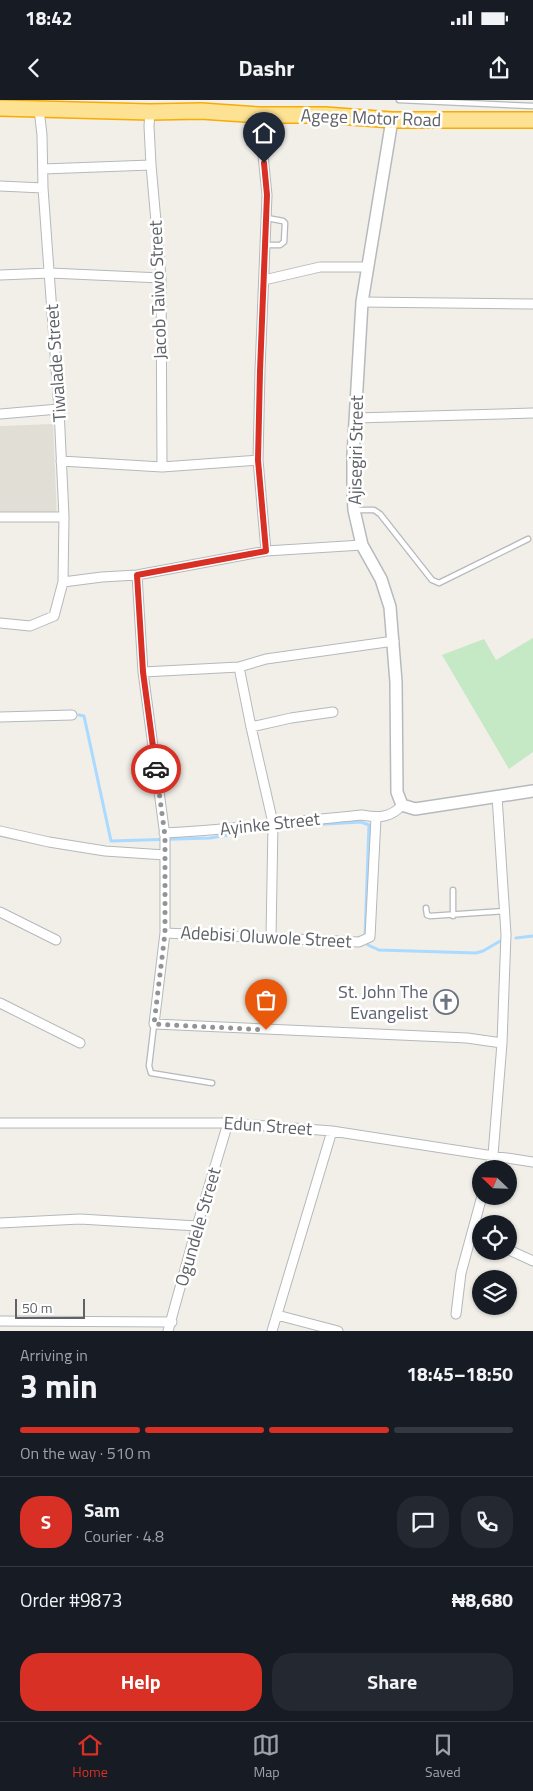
<!DOCTYPE html>
<html lang="en">
<head>
<meta charset="utf-8">
<style>
	:root { --surface:#171b24; --page:#242831; --text:#f1f3f6; --muted:#9ea1a6; --line:#363941; --accent:#d93025 }
	body { margin:0; font-family:"Titillium Web",sans-serif; background:var(--page); color:var(--text); height:100vh; display:flex; flex-direction:column; font-size:19px; white-space:nowrap }
	* { box-sizing:border-box; margin:0 }
	p { font-size:16px; color:var(--muted) }
	.icon { flex:none; width:28px; height:28px; fill:none; stroke:currentColor; stroke-width:2; stroke-linecap:round; stroke-linejoin:round }
	.map { position:relative; height:1231px; overflow:hidden }
	.sheet { display:flex; flex-direction:column; background:var(--surface); flex:1 }
	.sheet>* { flex:none }
	.needle { width:32px; rotate:293deg }
	.controls { position:absolute; left:472px; top:1060px; display:grid; gap:10px }
	.controls a { display:grid; place-items:center; width:45px; height:45px; border-radius:50%; background:var(--surface); box-shadow:0 1px 4px #0004; font-size:25px }
	.scale { position:absolute; left:15px; bottom:12px; width:70px; box-sizing:border-box; padding-left:5px; border:2px solid #5f6368; border-top:0; font-size:14px; line-height:18px; white-space:nowrap; color:#5f6368; -webkit-text-stroke:4px #fff; paint-order:stroke }
	.pin { position:absolute; display:grid; place-items:center; width:42px; height:42px; color:#fff; margin:-51px -21px; border-radius:50% 50% 50% 0; rotate:-45deg; box-shadow:0 0 5px #0007 }
	.pin .icon { rotate:45deg }
	.courier { position:absolute; display:grid; place-items:center; width:50px; height:50px; margin:-25px; border:4px solid #d93025; border-radius:50%; background:#fff; color:#222; box-shadow:0 1px 6px #0007 }
	.headline em { font-style:normal; font-weight:700 }
	.headline div { display:flex; flex-direction:column-reverse }
	.headline { display:flex; align-items:center; justify-content:space-between; height:85px; padding:0 20px }
	h1 { font-size:32px; font-weight:700; line-height:38px }
	.bar { display:grid; grid-template-columns:repeat(4,1fr); gap:8px 5px; align-content:center; height:60px; padding:0 20px }
	.bar i { height:6px; border-radius:4px; background:var(--line) }
	.bar .current { background:var(--accent) }
	.bar p { grid-column:span 4 }
	.line { display:flex; align-items:center; gap:12px; padding:0 20px; border-top:1px solid var(--line) }
	.line div { flex:1 }
	.round { display:grid; place-items:center; flex:none; width:52px; height:52px; border-radius:20px; background:var(--page) }
	.button { display:flex; gap:10px; margin-top:auto; padding:10px 20px }
	.button a { flex:1; height:58px; border-radius:20px; background:var(--accent); color:#fff; font-size:20px; font-weight:700; line-height:58px; text-align:center }
	.button a+a { background:var(--page); color:var(--text) }
	.status { display:flex; justify-content:space-between; align-items:center; height:35px; padding:0 25px; background:var(--surface); direction:ltr }
	.status svg { height:14px; fill:currentColor }
	header { display:flex; justify-content:space-between; align-items:center; height:65px; padding:0 20px; background:var(--surface); font-size:22px; font-weight:700 }
	.tabs { display:flex; justify-content:space-around; align-items:center; height:70px; border-top:1px solid var(--line); background:var(--surface); font-size:14px; color:var(--muted) }
	.tabs a { display:grid; justify-items:center; gap:2px }
	.tabs .current { color:var(--accent) }
	.map>svg:first-child { display:block }
	.education { fill:#e1ded6 }
	.green { fill:#c5e8c5 }
	.lines { fill:none; stroke-linecap:round; stroke-linejoin:round }
	.stream { stroke:#aadaff; stroke-width:3 }
	.lane-casing { stroke:#b5b8bc; stroke-width:7 }
	.street-casing { stroke:#b5b8bc; stroke-width:11 }
	.secondary-casing { stroke:#b6babf; stroke-width:14 }
	.highway-casing { stroke:#f9ab00; stroke-width:18 }
	.lane { stroke:#fff; stroke-width:4.5 }
	.street { stroke:#fff; stroke-width:9 }
	.secondary { stroke:#fff; stroke-width:11 }
	.highway { stroke:#fde293; stroke-width:15 }
	.done { stroke:#929495; stroke-width:5; stroke-dasharray:0 9 }
	.route { stroke:#d93025; stroke-width:6 }
	.labels { text-anchor:middle; stroke-width:5; stroke-linejoin:round; paint-order:stroke }
	.street-label { font-size:18px; fill:#5f6368; stroke:#fff }
	.worship-label { font-size:18px; fill:#5b616d; stroke:#fff; text-anchor:end }
</style>
</head>
<body>
<div class="status"><b>18:42</b><svg viewBox="0 0 49 12"><path d="M0 12V9h3v3zM5 12V6h3v6zM10 12V3h3v9zM15 12V0h3v12zM26 1h20v11H26zM47 4h2v5h-2z"/></svg></div>
<header><svg class="icon" aria-label="back" viewBox="0 0 24 24"><path d="M15 5l-7 7 7 7"/></svg>Dashr<svg class="icon" aria-label="share" viewBox="0 0 24 24"><path d="M12 15V3M7 8l5-5 5 5M5 13v7h14v-7"/></svg></header>
<div class="map">
<svg width="533" height="1231" viewBox="0 0 533 1231">
	<rect width="100%" height="100%" fill="#f1efe8"/>
	<path class="education" d="M53 324 57 418 0 416V326Z"/>
	<path class="green" d="M533 538V652L509 669 442 555 484 539 496 560Z"/>
	<g class="lines">
		<path class="stream" d="M79 615 84 616 111 741 210 738 264 729
			M292 726 361 722 369 725 365 836
			M516 838 533 836
			M368 845 379 850 476 853 483 851 502 840"/>
		<defs>
			<path id="lane" d="M399 0 533 6
				M265 145H280L284 142 285 123 283 121 267 118
				M355 410H374L380 414 432 480 439 483 528 439
				M453 790V816
				M426 808 427 815 430 816 505 811
				M154 924 149 966 151 973 212 983"/>
			<path id="street" d="M150 12 149 26 151 65 161 178 162 367
				M259 15 267 95 260 271 258 360 266 451
				M43 69 151 65
				M0 86 43 88
				M0 175 50 173 161 178
				M264 180 320 167H368
				M362 202 533 204
				M0 314 59 309
				M356 318 533 313
				M61 361 162 367 258 360
				M0 417H64
				M137 475 143 572 165 736V833L154 924 467 938 502 943
				M63 482 102 477 137 475 266 451 362 445
				M0 523 30 526 54 516 63 482 64 417 59 309 43 88 42 35 39 9
				M239 567 251 627 273 723 271 837
				M143 572 239 567 266 559 394 541
				M0 617 72 615
				M251 627 291 618 333 612
				M0 731 49 742 105 751 165 755
				M164 733C231 730 296 721 362 715 378 718 391 718 402 705
				M0 812 56 840
				M165 833 359 842 370 837 376 718
				M0 903 80 943
				M0 1023H228L332 1031 533 1062
				M489 1069 493 1055 502 943 506 834 497 696
				M0 1123 80 1119 197 1126
				M509 1150 533 1161
				M456 1214 461 1173 482 1096
				M277 1215 338 1231
				M0 1221 172 1222
				M168 1231 197 1126 228 1023
				M272 1231 332 1031"/>
			<path id="secondary" d="M392 20 362 202 353 356V391L354 410 362 445 381 479 390 507 396 582 397 692 402 705 415 709 533 691"/>
			<path id="highway" d="M0 8 150 12 201 11 259 15H325L392 20H533"/>
		</defs>
		<use href="#lane" class="lane-casing"/>
		<use href="#street" class="street-casing"/>
		<use href="#secondary" class="secondary-casing"/>
		<use href="#highway" class="highway-casing"/>
		<use href="#lane" class="lane"/>
		<use href="#street" class="street"/>
		<use href="#secondary" class="secondary"/>
		<use href="#highway" class="highway"/>
	</g>
	<g class="lines">
		<path class="done" d="M156 669 165 736V833L154 924 266 930"/>
		<path class="route" d="M156 669 143 572 137 475 266 451 258 360 260 271 267 95 264 63"/>
	</g>
	<defs>
		<symbol id="church-ring" viewBox="-11 -11 22 22"><circle r="9.5" fill="#fff" stroke="#6b7280" stroke-width="1.5"/><path d="M-1.2-6h2.4v3.5h3.3v2.4h-3.3V6h-2.4V-.1h-3.3v-2.4h3.3Z" fill="#6b7280"/></symbol>
	</defs>
	<g fill-rule="evenodd">
		<use href="#church-ring" x="432" y="888" width="28" height="28"/>
	</g>
	<g class="labels">
		<g class="street-label">
			<text transform="translate(371 18) rotate(2)" y="6">Agege Motor Road</text>
			<text transform="translate(158 190) rotate(-92)" y="6">Jacob Taiwo Street</text>
			<text transform="translate(56 263) rotate(-94)" y="6">Tiwalade Street</text>
			<text transform="translate(356 350) rotate(-89)" y="6">Ajisegiri Street</text>
			<text transform="translate(270 724) rotate(-6)" y="6">Ayinke Street</text>
			<text transform="translate(266 837) rotate(3)" y="6">Adebisi Oluwole Street</text>
			<text transform="translate(268 1026) rotate(4)" y="6">Edun Street</text>
			<text transform="translate(198 1127) rotate(-74)" y="6">Ogundele Street</text>
		</g>
		<g class="worship-label">
			<text x="428" y="898">St. John The<tspan x="428" dy="21">Evangelist</tspan></text>
		</g>
	</g>
</svg>
<div class="controls">
<a><svg class="needle" viewBox="-14 -14 28 28"><path d="M0-13l5 13h-10z" fill="#e53935"/><path d="M0 13l5-13h-10z" fill="#9ea1a6"/></svg></a>
<a><svg class="icon" aria-label="locate" viewBox="0 0 24 24"><circle cx="12" cy="12" r="6"/><path d="M12 2v4M12 18v4M2 12h4M18 12h4"/></svg></a>
<a><svg class="icon" aria-label="layers" viewBox="0 0 24 24"><path d="M12 4l9 5-9 5-9-5zM3 14l9 5 9-5"/></svg></a>
</div>
<div class="scale">50 m</div>
<div class="pin" style="left:266px;top:930px;background:#ea580c"><svg class="icon" aria-label="bag" viewBox="0 0 24 24"><path d="M5 8h14l-1 12H6zM9 8a3 3 0 0 1 6 0"/></svg></div>
<div class="pin" style="left:264px;top:63px;background:#1f2937"><svg class="icon" aria-label="home" viewBox="0 0 24 24"><path d="M3 11l9-7 9 7M6 9v11h12V9"/></svg></div>
<div class="courier" style="left:156px;top:669px"><svg class="icon" aria-label="car" viewBox="0 0 24 24"><path d="M5 17H2v-5l4-1 3-4h7l3 4 3 1v5h-3M9 17h6M6 11h13"/><circle cx="7" cy="17" r="2"/><circle cx="17" cy="17" r="2"/></svg></div>
</div>
<section class="sheet">
<div class="headline"><div><h1>3 min</h1><p>Arriving in</p></div><em>18:45–18:50</em></div>
<div class="bar"><i class="current"></i><i class="current"></i><i class="current"></i><i></i><p>On the way · 510 m</p></div>
<div class="line" style="height:90px"><b class="round" style="background:var(--accent);color:#fff">S</b><div><b>Sam</b><p>Courier · 4.8</p></div><a class="round"><svg class="icon" aria-label="chat" viewBox="0 0 24 24"><path d="M4 5h16v11H9l-5 4z"/></svg></a><a class="round"><svg class="icon" aria-label="phone" viewBox="0 0 24 24"><path d="M5 4h4l2 5-3 2q2 4 5 5l2-3 5 2v4C11 20 4 13 5 4z"/></svg></a></div>
<div class="line" style="height:65px"><div>Order #9873</div><b>₦8,680</b></div>
<div class="button"><a>Help</a><a>Share</a></div>
</section>
<nav class="tabs">
<a class="current"><svg class="icon" aria-label="home" viewBox="0 0 24 24"><path d="M3 11l9-7 9 7M6 9v11h12V9"/></svg>Home</a>
<a><svg class="icon" aria-label="map" viewBox="0 0 24 24"><path d="M3 6l6-2 6 2 6-2v14l-6 2-6-2-6 2zM9 4v14M15 6v14"/></svg>Map</a>
<a><svg class="icon" aria-label="saved" viewBox="0 0 24 24"><path d="M7 4h10v16l-5-4-5 4z"/></svg>Saved</a>
</nav>
</body>
</html>
